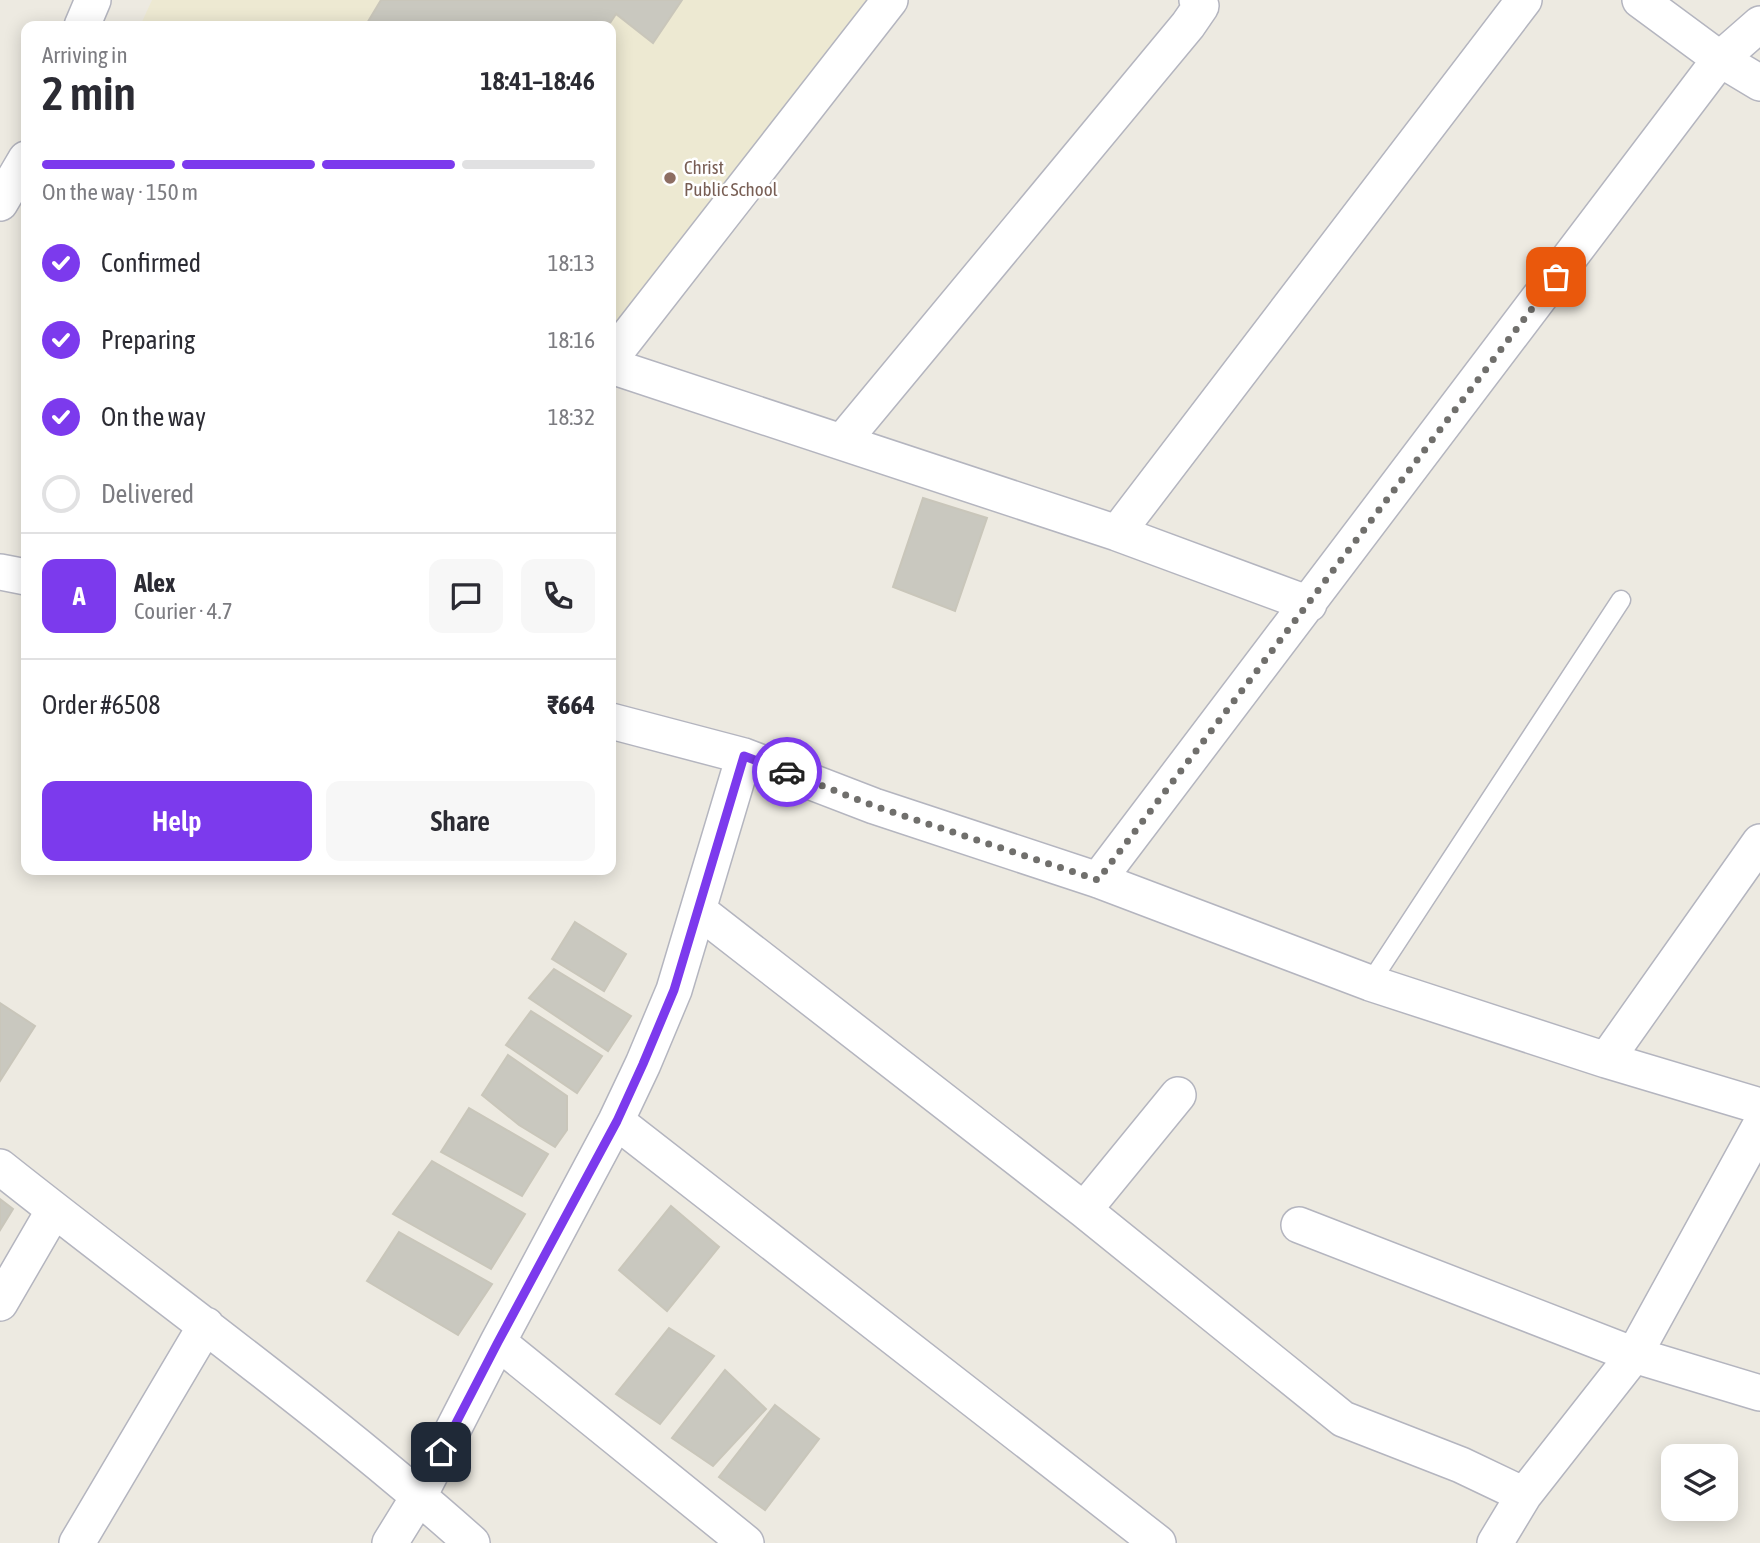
<!DOCTYPE html>
<html lang="en">
<head>
<meta charset="utf-8">
<style>
	:root { --surface:#fff; --page:#f7f7f7; --text:#2b2b33; --muted:#7c7c81; --line:#e1e1e2; --accent:#7c3aed }
	body { margin:0; font-family:"Asap Condensed",sans-serif; background:var(--page); color:var(--text); height:100vh; display:flex; flex-direction:column; font-size:26px; white-space:nowrap }
	* { box-sizing:border-box; margin:0 }
	p { font-size:23px; color:var(--muted) }
	.icon { flex:none; width:38px; height:38px; fill:none; stroke:currentColor; stroke-width:2; stroke-linecap:round; stroke-linejoin:round }
	.map { position:relative; flex:1; overflow:hidden }
	.panel { position:absolute; left:21px; top:21px; width:595px; height:854px; display:flex; flex-direction:column; background:var(--surface); border-radius:14px; box-shadow:0 4px 18px #0003 }
	.panel>* { flex:none }
	.fabs { position:absolute; left:1661px; top:1444px; display:grid; gap:14px }
	.fabs a { display:grid; place-items:center; width:77px; height:77px; border-radius:14px; background:var(--surface); box-shadow:0 4px 18px #0003; font-size:35px }
	.pin { position:absolute; display:grid; place-items:center; width:60px; height:60px; color:#fff; margin:-30px; border-radius:14px; box-shadow:0 4px 10px #0006 }
	.courier { position:absolute; display:grid; place-items:center; width:70px; height:70px; margin:-35px; border:5px solid #7c3aed; border-radius:50%; background:#fff; color:#222; box-shadow:0 2px 9px #0007 }
	.overview em { font-style:normal; font-weight:600 }
	.overview div { display:flex; flex-direction:column-reverse }
	.overview { display:flex; align-items:center; justify-content:space-between; height:119px; padding:0 21px }
	h1 { font-size:46px; font-weight:600; line-height:52px }
	.bar { display:grid; grid-template-columns:repeat(4,1fr); gap:10px 7px; align-content:center; height:84px; padding:0 21px }
	.bar i { height:9px; border-radius:5px; background:var(--line) }
	.bar .current { background:var(--accent) }
	.bar p { grid-column:span 4 }
	.line { display:flex; align-items:center; gap:18px; padding:0 21px; border-top:2px solid var(--line) }
	.line div { flex:1 }
	.round { display:grid; place-items:center; flex:none; width:74px; height:74px; border-radius:14px; background:var(--page) }
	ol { padding:0 21px; list-style:none }
	li { display:flex; align-items:center; gap:21px; height:77px }
	li p { margin-inline-start:auto }
	li .icon { padding:7px; border-radius:50%; background:var(--accent); color:#fff; stroke-width:4 }
	li:last-child { color:var(--muted) }
	li i { width:38px; height:38px; border:4px solid var(--line); border-radius:50% }
	.action { display:flex; gap:14px; margin-top:auto; padding:14px 21px }
	.action a { flex:1; height:80px; border-radius:14px; background:var(--accent); color:#fff; font-size:28px; font-weight:600; line-height:80px; text-align:center }
	.action a+a { background:var(--page); color:var(--text) }
	.map>svg:first-child { display:block }
	.education { fill:#ede9d2 }
	.building { fill:#c9c8bf; stroke:#c9c6ba; stroke-width:2 }
	.lines { fill:none; stroke-linecap:round; stroke-linejoin:round }
	.lane-casing { stroke:#b4b5bf; stroke-width:21 }
	.street-casing { stroke:#b4b5bf; stroke-width:38 }
	.lane { stroke:#fff; stroke-width:18 }
	.street { stroke:#fff; stroke-width:35 }
	.done { stroke:#706f6c; stroke-width:7; stroke-dasharray:0 12.6 }
	.route { stroke:#7c3aed; stroke-width:9 }
	.education-dot { fill:#8d6e63; stroke:#fff; stroke-width:2.5 }
	.labels { text-anchor:middle; stroke-width:5; stroke-linejoin:round; paint-order:stroke }
	.education-label { font-size:19px; fill:#785e54; stroke:#fff; text-anchor:start }
</style>
</head>
<body>
<div class="map">
<svg width="1760" height="1543" viewBox="0 0 1760 1543">
	<rect width="100%" height="100%" fill="#edeae1"/>
	<path class="education" d="M152 0H868L611 330V26H140Z"/>
	<path class="building" d="M381 0H682L653 43 616 14 608 26H369L366 25Z
		M923 498 987 518 955 611 893 587Z
		M575 922 626 954 604 991 552 959Z
		M554 969 631 1016 608 1051 529 998Z
		M0 1003 35 1026 0 1081Z
		M531 1011 602 1056 577 1093 506 1045Z
		M508 1055 567 1096V1130L555 1147 519 1125 482 1095Z
		M469 1108 548 1154 522 1196 441 1152Z
		M432 1161 525 1214 491 1269 393 1214Z
		M0 1199 13 1209 0 1230Z
		M671 1206 719 1247 667 1311 619 1270Z
		M399 1232 492 1284 458 1335 367 1281Z
		M669 1328 714 1356 660 1424 616 1394Z
		M725 1370 766 1409 713 1466 672 1438Z
		M775 1405 819 1439 765 1510 719 1477Z"/>
	<g class="lines">
		<defs>
			<path id="lane" d="M1370 983 1621 600"/>
			<path id="street" d="M1640 0 1720 59 1760 83
				M82 26 93 0
				M0 203 26 159
				M611 358 890 0
				M611 366 1117 533 1309 604
				M842 442 1188 25 1201 6 1197 0
				M1117 533 1524 0
				M0 572 26 577
				M611 721 744 756 874 806 1098 880 1370 983 1606 1060 1760 1106
				M1098 880 1720 59 1760 24
				M698 910 1084 1210 1343 1419 1461 1465 1524 1495
				M1606 1060 1760 842
				M616 1121 1158 1543
				M0 1167C157 1292 322 1409 472 1543
				M1084 1210 1178 1095
				M1299 1225 1634 1355 1760 1393
				M0 1303 54 1210
				M498 1342 746 1543
				M77 1543 206 1325
				M390 1543 419 1496 498 1342 616 1121 643 1064 674 990 744 756
				M1495 1543 1524 1495 1634 1355 1760 1126"/>
		</defs>
		<use href="#lane" class="lane-casing"/>
		<use href="#street" class="street-casing"/>
		<use href="#lane" class="lane"/>
		<use href="#street" class="street"/>
	</g>
	<g class="lines">
		<path class="done" d="M787 772 874 806 1098 880 1556 277"/>
		<path class="route" d="M441 1452 498 1342 617 1121 643 1064 674 990 744 756 787 772"/>
	</g>
	<circle class="education-dot" cx="670" cy="178" r="7"/>
	<g class="labels">
		<g class="education-label">
			<text x="684" y="174">Christ<tspan x="684" dy="22">Public School</tspan></text>
		</g>
	</g>
</svg>
<div class="fabs">
<a><svg class="icon" aria-label="layers" viewBox="0 0 24 24"><path d="M12 4l9 5-9 5-9-5zM3 14l9 5 9-5"/></svg></a>
</div>
<div class="pin" style="left:1556px;top:277px;background:#ea580c"><svg class="icon" aria-label="bag" viewBox="0 0 24 24"><path d="M5 8h14l-1 12H6zM9 8a3 3 0 0 1 6 0"/></svg></div>
<div class="pin" style="left:441px;top:1452px;background:#1f2937"><svg class="icon" aria-label="home" viewBox="0 0 24 24"><path d="M3 11l9-7 9 7M6 9v11h12V9"/></svg></div>
<div class="courier" style="left:787px;top:772px"><svg class="icon" aria-label="car" viewBox="0 0 24 24"><path d="M5 17H2v-5l4-1 3-4h7l3 4 3 1v5h-3M9 17h6M6 11h13"/><circle cx="7" cy="17" r="2"/><circle cx="17" cy="17" r="2"/></svg></div>
<section class="panel">
<div class="overview"><div><h1>2 min</h1><p>Arriving in</p></div><em>18:41–18:46</em></div>
<div class="bar"><i class="current"></i><i class="current"></i><i class="current"></i><i></i><p>On the way · 150 m</p></div>
<ol>
<li><svg class="icon" aria-label="check" viewBox="0 0 24 24"><path d="M5 12l5 5 9-10"/></svg>Confirmed<p>18:13</p></li>
<li><svg class="icon" aria-label="check" viewBox="0 0 24 24"><path d="M5 12l5 5 9-10"/></svg>Preparing<p>18:16</p></li>
<li><svg class="icon" aria-label="check" viewBox="0 0 24 24"><path d="M5 12l5 5 9-10"/></svg>On the way<p>18:32</p></li>
<li><i></i>Delivered</li>
</ol>
<div class="line" style="height:126px"><b class="round" style="background:var(--accent);color:#fff">A</b><div><b>Alex</b><p>Courier · 4.7</p></div><a class="round"><svg class="icon" aria-label="chat" viewBox="0 0 24 24"><path d="M4 5h16v11H9l-5 4z"/></svg></a><a class="round"><svg class="icon" aria-label="phone" viewBox="0 0 24 24"><path d="M5 4h4l2 5-3 2q2 4 5 5l2-3 5 2v4C11 20 4 13 5 4z"/></svg></a></div>
<div class="line" style="height:91px"><div>Order #6508</div><b>₹664</b></div>
<div class="action"><a>Help</a><a>Share</a></div>
</section>
</div>
</body>
</html>
